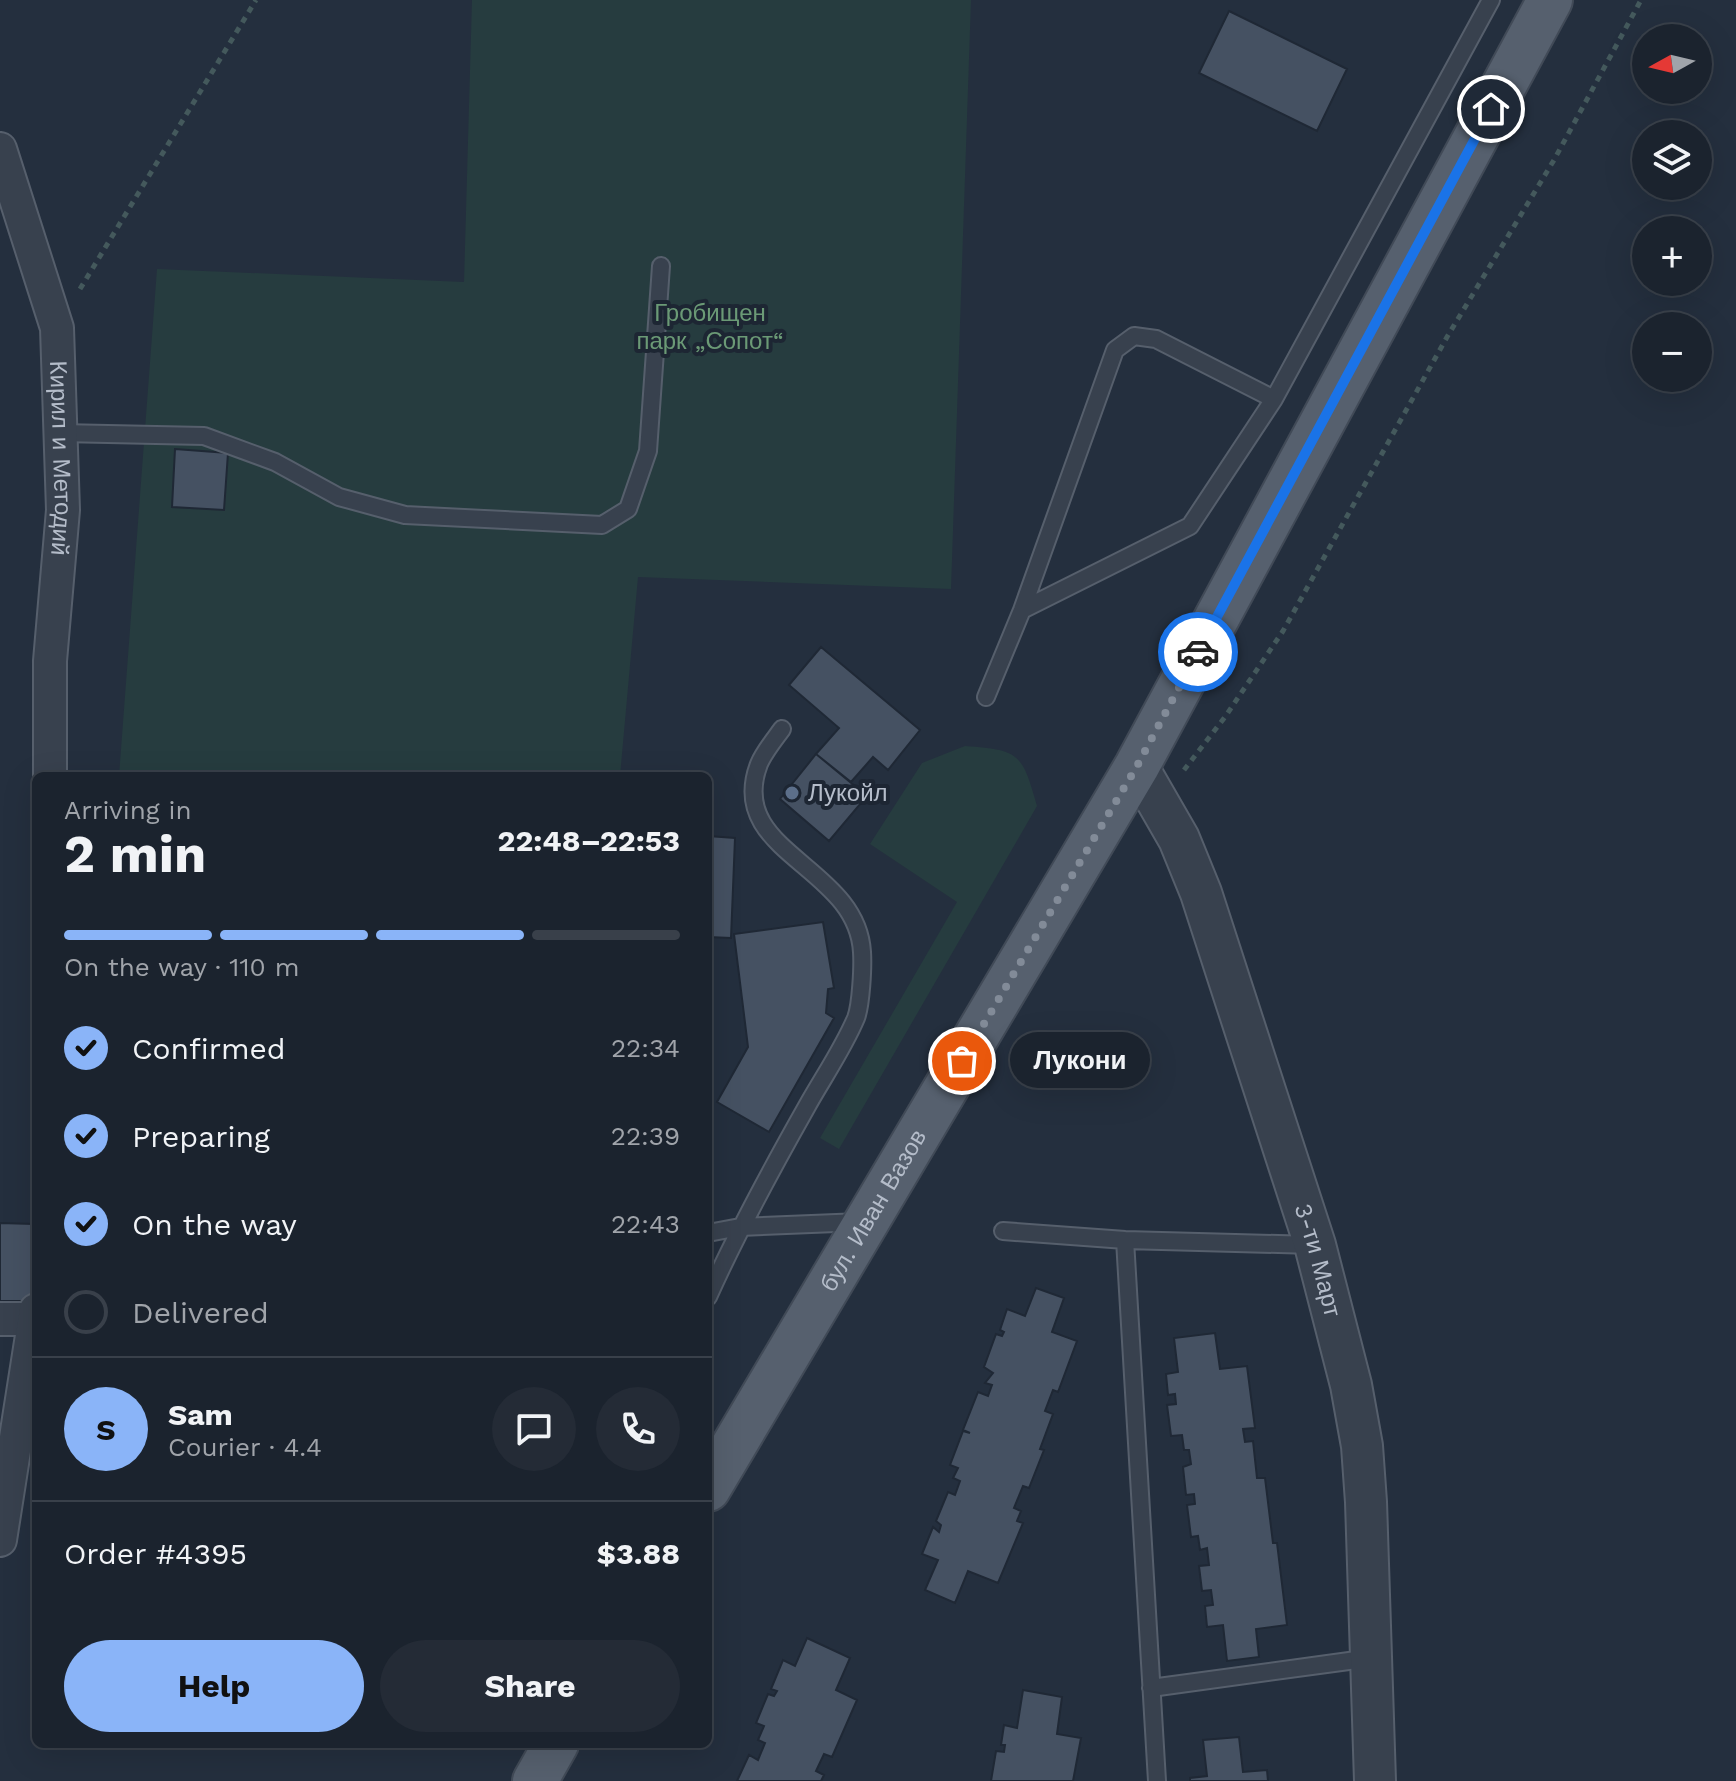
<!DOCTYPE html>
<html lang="en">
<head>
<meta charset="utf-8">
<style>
	:root { --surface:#1b232e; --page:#242b36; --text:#f1f3f6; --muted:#a0a4aa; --line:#39404a; --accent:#8ab4f8 }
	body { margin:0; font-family:"Work Sans",sans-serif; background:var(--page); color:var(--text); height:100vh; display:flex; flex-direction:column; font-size:30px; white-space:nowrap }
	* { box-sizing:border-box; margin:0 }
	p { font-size:26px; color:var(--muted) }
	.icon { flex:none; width:44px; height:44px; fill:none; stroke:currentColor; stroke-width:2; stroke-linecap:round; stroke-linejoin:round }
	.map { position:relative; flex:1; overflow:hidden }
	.drawer { position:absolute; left:32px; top:772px; width:680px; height:976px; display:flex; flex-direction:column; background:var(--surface); border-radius:12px; box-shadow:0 8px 32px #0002,0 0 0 2px var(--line) }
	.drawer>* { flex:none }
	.needle { width:52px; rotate:262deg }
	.fabs { position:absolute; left:1632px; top:24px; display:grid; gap:16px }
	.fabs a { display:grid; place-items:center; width:80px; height:80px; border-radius:50%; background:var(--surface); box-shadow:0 8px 32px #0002,0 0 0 2px var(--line); font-size:40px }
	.pin { position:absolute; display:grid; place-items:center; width:68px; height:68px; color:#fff; margin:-34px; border:4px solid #fff; border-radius:50%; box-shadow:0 2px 8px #0007 }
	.courier { position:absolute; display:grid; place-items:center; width:80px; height:80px; margin:-40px; border:6px solid #1a73e8; border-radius:50%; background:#fff; color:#222; box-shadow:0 2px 10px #0007 }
	.bubble { position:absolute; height:56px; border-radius:28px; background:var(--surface); box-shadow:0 8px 32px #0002,0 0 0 2px var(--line); font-size:26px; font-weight:700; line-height:56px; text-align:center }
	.overview em { font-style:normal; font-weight:700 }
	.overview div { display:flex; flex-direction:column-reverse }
	.overview { display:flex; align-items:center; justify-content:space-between; height:136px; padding:0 32px }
	h1 { font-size:52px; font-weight:700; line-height:60px }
	.bar { display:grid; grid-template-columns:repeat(4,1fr); gap:12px 8px; align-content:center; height:96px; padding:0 32px }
	.bar i { height:10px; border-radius:6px; background:var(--line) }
	.bar .selected { background:var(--accent) }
	.bar p { grid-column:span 4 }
	.line { display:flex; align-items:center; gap:20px; padding:0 32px; border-top:2px solid var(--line) }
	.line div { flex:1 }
	.round { display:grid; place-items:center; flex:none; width:84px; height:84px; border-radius:42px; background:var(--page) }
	ol { padding:0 32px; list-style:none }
	li { display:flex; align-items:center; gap:24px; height:88px }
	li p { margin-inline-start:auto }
	li .icon { padding:8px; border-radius:50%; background:var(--accent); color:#111; stroke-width:4 }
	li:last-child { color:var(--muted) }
	li i { width:44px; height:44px; border:4px solid var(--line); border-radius:50% }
	.button { display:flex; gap:16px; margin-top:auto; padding:16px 32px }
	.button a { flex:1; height:92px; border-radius:48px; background:var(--accent); color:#111; font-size:32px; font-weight:700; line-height:92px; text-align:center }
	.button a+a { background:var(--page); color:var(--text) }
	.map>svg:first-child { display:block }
	.green { fill:#263c3f }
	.building { fill:#455162; stroke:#1f2835; stroke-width:2 }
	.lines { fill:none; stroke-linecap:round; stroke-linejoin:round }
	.service-casing { stroke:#565f6c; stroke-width:20 }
	.minor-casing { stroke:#565f6c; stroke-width:36 }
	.tertiary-casing { stroke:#565f6c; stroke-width:44 }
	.primary-casing { stroke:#414a57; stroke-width:48 }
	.path { stroke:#44595c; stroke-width:5; stroke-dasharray:6 6; stroke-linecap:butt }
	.service { stroke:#38414e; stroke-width:16 }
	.minor { stroke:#38414e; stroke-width:32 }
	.tertiary { stroke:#38414e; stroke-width:40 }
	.primary { stroke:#56606e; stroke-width:44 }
	.done { stroke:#828b98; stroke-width:8; stroke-dasharray:0 14.4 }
	.route { stroke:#1a73e8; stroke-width:10 }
	.service-dot { fill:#5c6f8a; stroke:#1d2633; stroke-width:3 }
	.labels { text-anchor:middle; stroke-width:8; stroke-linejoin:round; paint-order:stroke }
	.park-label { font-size:24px; fill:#6b9a76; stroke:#1d2633 }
	.street-label { font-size:24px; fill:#b4bcc9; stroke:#1d2633 }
	.poi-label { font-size:24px; fill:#b4bcc9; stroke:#1d2633; text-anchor:start }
</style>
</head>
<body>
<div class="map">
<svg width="1736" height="1781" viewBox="0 0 1736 1781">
	<rect width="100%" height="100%" fill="#242f3e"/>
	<path class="green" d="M472 0H971L951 589 638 577 620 776H119L157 269 464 282Z
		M965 746C1021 750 1022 754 1037 806L839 1149 820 1138 957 902 870 844 922 763Z"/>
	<path class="building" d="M1229 11 1347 69 1317 131 1199 73Z
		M175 449 228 453 224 510 172 507Z
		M821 647 920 730 888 770 873 757 851 782 816 754 839 728 789 685Z
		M816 754 867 796 829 841 780 799Z
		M708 836 735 838 731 938 708 937Z
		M823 922 834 988 828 989 826 1013 834 1018 769 1132 717 1102 748 1047 734 934Z
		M0 1223 34 1224 33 1301H0Z
		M1036 1288 1064 1298 1052 1332 1077 1341 1058 1392 1053 1390 1045 1411 1053 1414 1040 1449 1044 1450 1029 1488 1023 1486 1014 1508 1021 1511 1017 1521 1023 1523 998 1583 968 1571 955 1603 925 1590 938 1560 922 1554 933 1527 939 1532 941 1525 936 1521 948 1492 955 1495 960 1481 953 1478 958 1468 950 1465 963 1431 970 1433 963 1430 978 1392 988 1396 992 1385 985 1383 993 1373 984 1367 996 1334 1002 1336 1004 1332 1000 1330 1007 1309 1025 1316Z
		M1215 1333 1220 1369 1247 1366 1255 1428 1243 1429 1245 1442 1253 1441 1257 1478H1265L1273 1543H1277L1287 1625 1256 1629 1259 1657 1227 1661 1223 1625 1207 1627 1205 1606 1213 1605 1211 1590 1202 1591 1199 1566 1209 1565 1207 1548 1200 1550 1198 1536 1191 1537 1187 1505 1195 1504 1194 1494 1186 1495 1183 1467 1191 1464 1189 1450H1184L1182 1435 1171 1436 1167 1405 1176 1404 1175 1394 1168 1395 1166 1374 1178 1372 1174 1338Z
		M807 1638 850 1658 836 1690 857 1700 832 1757 824 1754 816 1771 824 1775 821 1781H737L749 1755 758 1760 765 1743 758 1740 764 1726 756 1723 768 1694 774 1696 777 1691 771 1689 783 1660 795 1666Z
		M1023 1690 1062 1697 1057 1734 1081 1738 1073 1781H991L996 1751 1004 1752 1005 1745H1001L1004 1725 1017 1728Z
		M1239 1737 1243 1772 1267 1770 1268 1781H1190V1778L1207 1776 1203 1740Z"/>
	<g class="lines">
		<defs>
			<path id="service" d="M60 433 204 436 275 462 339 497 405 515 602 525 628 509 648 451 661 266
				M1022 610 1190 526 1274 399 1491 0
				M986 697 1022 610 1115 350 1134 336 1156 339 1274 399
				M1003 1231 1125 1240 1313 1245
				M708 1233 740 1227 861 1222
				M1125 1240 1157 1781
				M708 1297C737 1232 771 1170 806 1108 822 1079 843 1049 856 1018 861 1005 863 967 862 952 857 865 725 853 759 764 764 752 774 740 782 729
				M1151 1688 1371 1658"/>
			<g id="minor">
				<path id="s1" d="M0 149 57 328 63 510 50 661V776"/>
				<path d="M0 1319H36"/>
				<path d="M0 1540 36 1310"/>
			</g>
			<g id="tertiary">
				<path id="s2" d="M1137 766 1179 839 1201 893 1315 1245 1351 1385 1362 1446 1366 1502 1375 1781"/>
			</g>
			<g id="primary">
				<path id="s3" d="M708 1489 1137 766 1550 0"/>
				<path d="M535 1781 556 1744"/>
			</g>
		</defs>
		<use href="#service" class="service-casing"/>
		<use href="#minor" class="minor-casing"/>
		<use href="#tertiary" class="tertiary-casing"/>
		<use href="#primary" class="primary-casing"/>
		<path class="path" d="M80 289 256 0
			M1184 770 1225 717 1283 631 1447 337 1554 160 1641 0"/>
		<use href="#service" class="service"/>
		<use href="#minor" class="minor"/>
		<use href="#tertiary" class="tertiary"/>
		<use href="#primary" class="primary"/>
	</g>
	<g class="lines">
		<path class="done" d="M962 1061 1137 766 1198 652"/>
		<path class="route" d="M1198 652 1491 109"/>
	</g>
	<circle class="service-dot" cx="792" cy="793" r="8"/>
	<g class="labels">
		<g class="park-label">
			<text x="710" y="321">Гробищен<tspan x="710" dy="28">парк „Сопот“</tspan></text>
		</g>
		<g class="street-label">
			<text dy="8" stroke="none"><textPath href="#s1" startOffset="318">Кирил и Методий</textPath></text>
			<text dy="8" stroke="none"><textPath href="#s3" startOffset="324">бул. Иван Вазов</textPath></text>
			<text dy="8" stroke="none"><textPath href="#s2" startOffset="528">3-ти Март</textPath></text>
		</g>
		<g class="poi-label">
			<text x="808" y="801">Лукойл</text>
		</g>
	</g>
</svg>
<div class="fabs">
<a><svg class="needle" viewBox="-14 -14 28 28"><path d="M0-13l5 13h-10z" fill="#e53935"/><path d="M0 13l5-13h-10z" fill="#a0a4aa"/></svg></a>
<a><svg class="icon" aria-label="layers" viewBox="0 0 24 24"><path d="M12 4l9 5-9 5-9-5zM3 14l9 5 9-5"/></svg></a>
<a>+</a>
<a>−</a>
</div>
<div class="pin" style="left:962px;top:1061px;background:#ea580c"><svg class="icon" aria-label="bag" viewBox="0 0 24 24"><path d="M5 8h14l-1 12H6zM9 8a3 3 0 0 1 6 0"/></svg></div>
<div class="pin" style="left:1491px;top:109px;background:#1f2937"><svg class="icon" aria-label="home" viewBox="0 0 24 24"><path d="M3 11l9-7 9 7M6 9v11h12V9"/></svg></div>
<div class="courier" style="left:1198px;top:652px"><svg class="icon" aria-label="car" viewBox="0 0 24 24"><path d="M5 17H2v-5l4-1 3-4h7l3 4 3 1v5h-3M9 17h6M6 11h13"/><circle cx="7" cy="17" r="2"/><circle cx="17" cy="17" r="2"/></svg></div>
<div class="bubble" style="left:1010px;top:1032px;width:140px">Лукони</div>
<section class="drawer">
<div class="overview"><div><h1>2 min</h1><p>Arriving in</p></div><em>22:48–22:53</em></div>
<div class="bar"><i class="selected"></i><i class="selected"></i><i class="selected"></i><i></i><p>On the way · 110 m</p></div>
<ol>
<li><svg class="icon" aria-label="check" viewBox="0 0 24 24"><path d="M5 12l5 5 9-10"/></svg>Confirmed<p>22:34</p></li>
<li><svg class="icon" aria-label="check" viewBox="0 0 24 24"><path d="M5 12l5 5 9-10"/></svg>Preparing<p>22:39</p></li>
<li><svg class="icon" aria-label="check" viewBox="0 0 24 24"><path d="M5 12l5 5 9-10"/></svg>On the way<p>22:43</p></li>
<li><i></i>Delivered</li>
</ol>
<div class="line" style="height:144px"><b class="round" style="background:var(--accent);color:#111">S</b><div><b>Sam</b><p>Courier · 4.4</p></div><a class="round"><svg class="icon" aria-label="chat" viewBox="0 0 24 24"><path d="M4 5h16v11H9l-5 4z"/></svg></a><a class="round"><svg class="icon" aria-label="phone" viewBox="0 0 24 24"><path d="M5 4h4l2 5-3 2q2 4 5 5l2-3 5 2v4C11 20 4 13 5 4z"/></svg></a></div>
<div class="line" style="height:104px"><div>Order #4395</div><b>$3.88</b></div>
<div class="button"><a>Help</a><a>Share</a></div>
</section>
</div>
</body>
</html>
